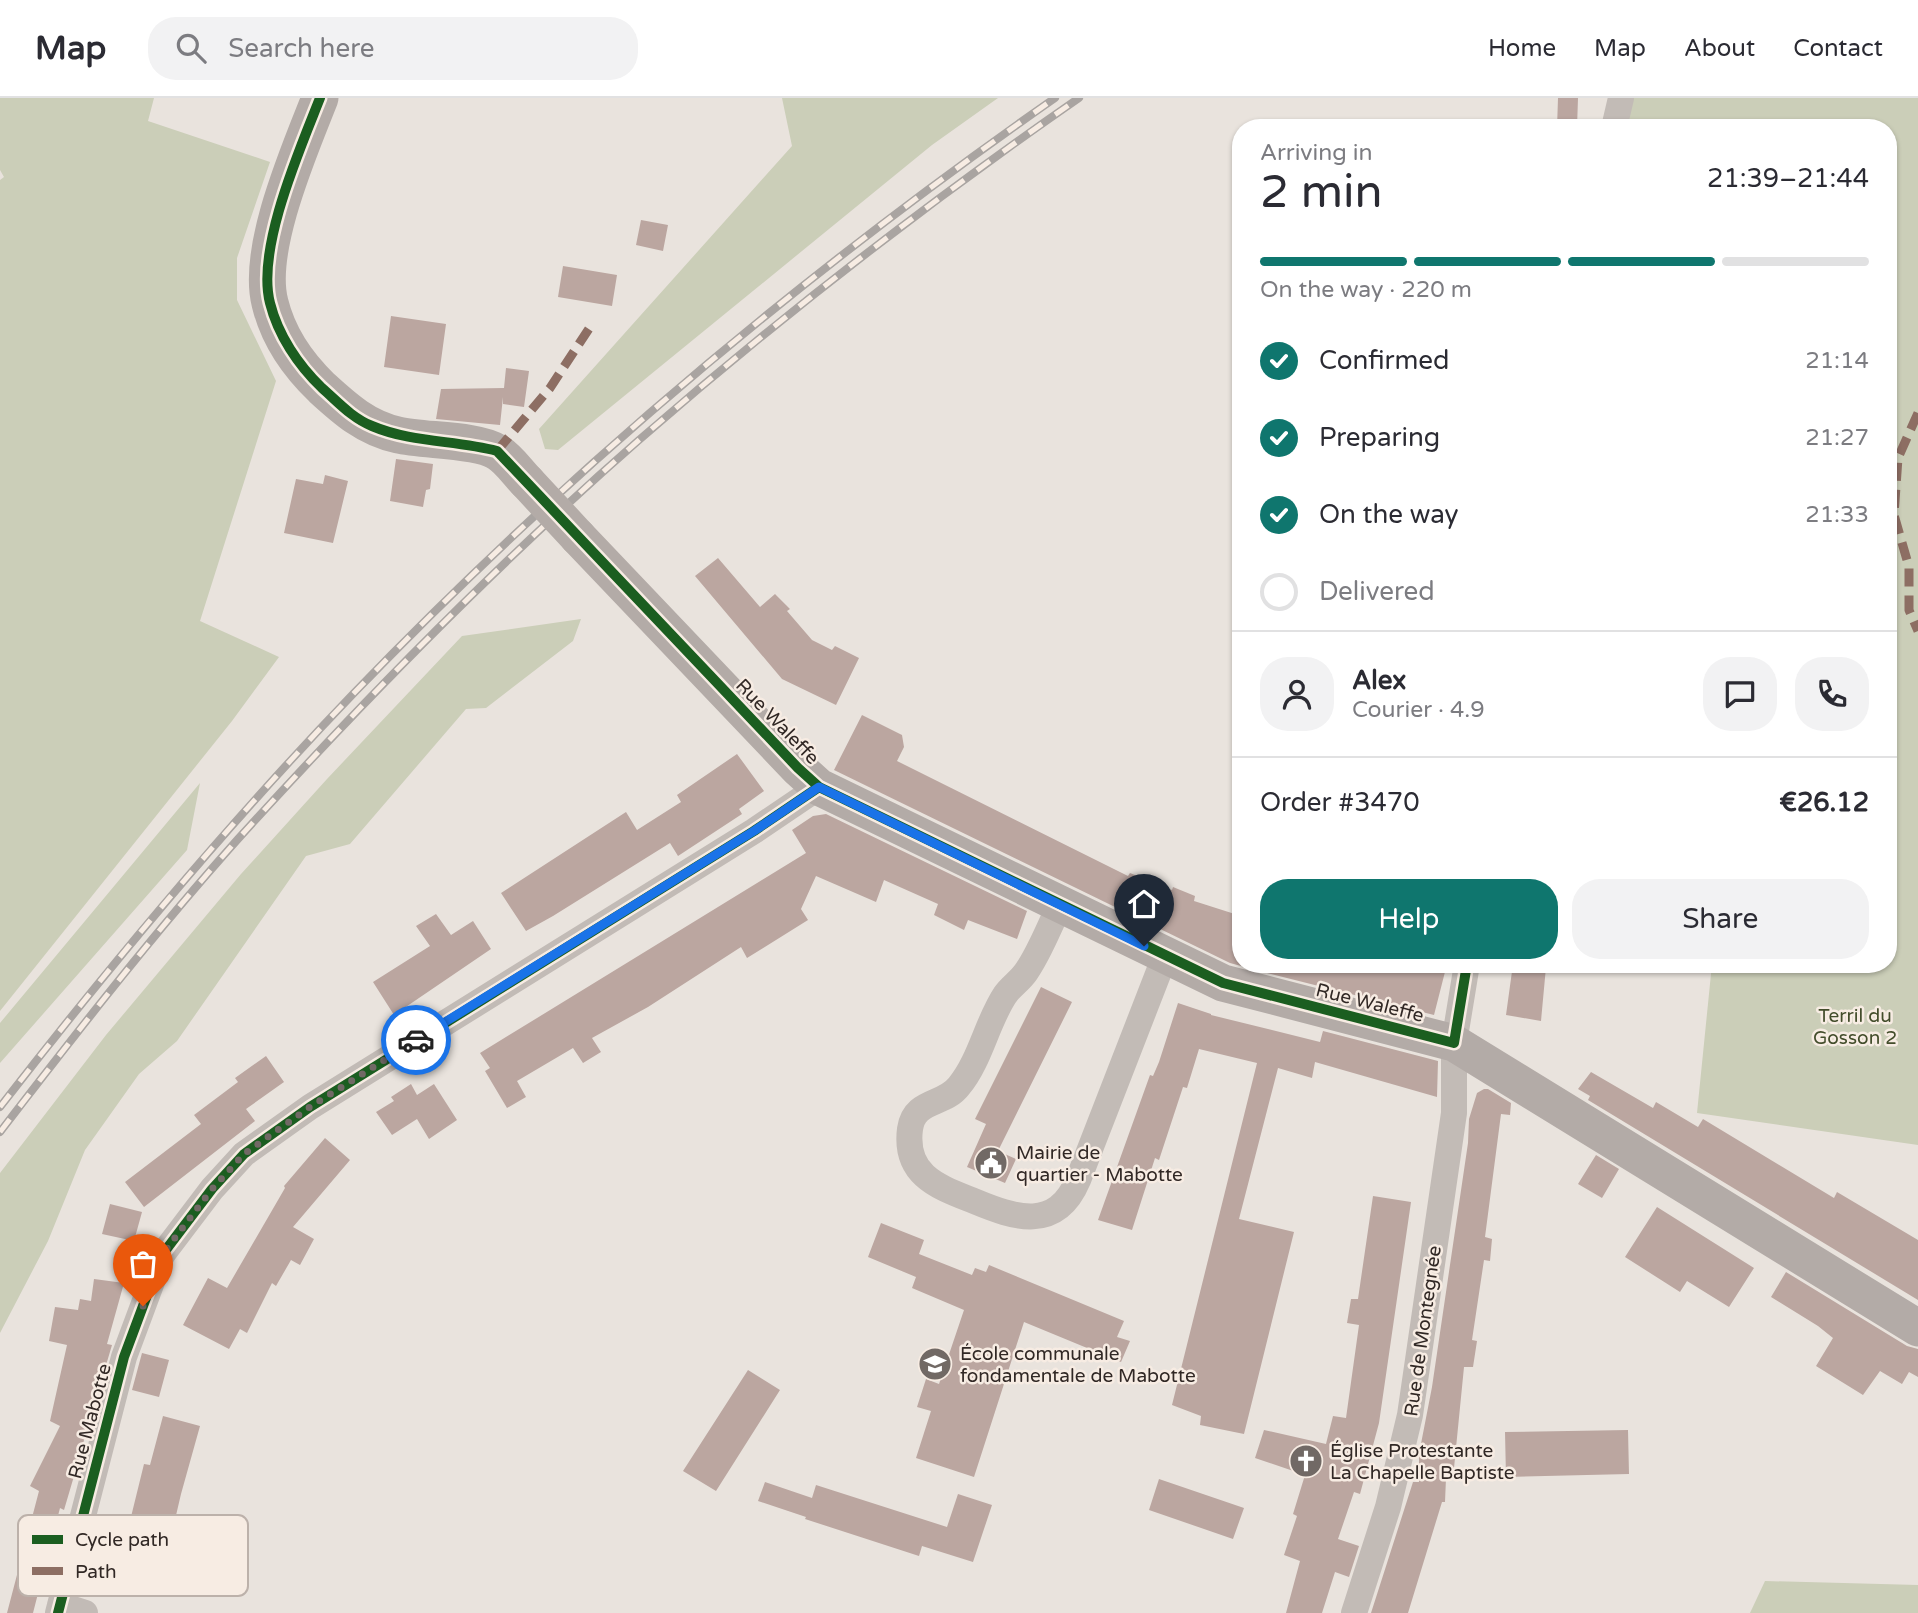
<!DOCTYPE html>
<html lang="en">
<head>
<meta charset="utf-8">
<style>
	:root { --surface:#fff; --page:#f2f2f3; --text:#2b2b33; --muted:#7c7c81; --line:#e1e1e2; --accent:#0f766e }
	body { margin:0; font-family:"Varela Round",sans-serif; background:var(--page); color:var(--text); height:100vh; display:flex; flex-direction:column; font-size:26px; white-space:nowrap }
	* { box-sizing:border-box; margin:0 }
	p { font-size:23px; color:var(--muted) }
	.icon { flex:none; width:38px; height:38px; fill:none; stroke:currentColor; stroke-width:2; stroke-linecap:round; stroke-linejoin:round }
	.map { position:relative; flex:1; overflow:hidden }
	.side { position:absolute; left:1232px; top:21px; width:665px; height:854px; display:flex; flex-direction:column; background:var(--surface); border-radius:28px; box-shadow:0 2px 5px #0004 }
	.side>* { flex:none }
	.pin { position:absolute; display:grid; place-items:center; width:60px; height:60px; color:#fff; margin:-72px -30px; border-radius:50% 50% 50% 0; rotate:-45deg; box-shadow:0 0 7px #0007 }
	.pin .icon { rotate:45deg }
	.courier { position:absolute; display:grid; place-items:center; width:70px; height:70px; margin:-35px; border:5px solid #1a73e8; border-radius:50%; background:#fff; color:#222; box-shadow:0 2px 9px #0007 }
	.head em { font-style:normal; font-weight:600 }
	.head div { display:flex; flex-direction:column-reverse }
	.head { display:flex; align-items:center; justify-content:space-between; height:119px; padding:0 28px }
	h1 { font-size:46px; font-weight:600; line-height:52px }
	.bar { display:grid; grid-template-columns:repeat(4,1fr); gap:10px 7px; align-content:center; height:84px; padding:0 28px }
	.bar i { height:9px; border-radius:5px; background:var(--line) }
	.bar .selected { background:var(--accent) }
	.bar p { grid-column:span 4 }
	.line { display:flex; align-items:center; gap:18px; padding:0 28px; border-top:2px solid var(--line) }
	.line div { flex:1 }
	.round { display:grid; place-items:center; flex:none; width:74px; height:74px; border-radius:28px; background:var(--page) }
	ol { padding:0 28px; list-style:none }
	li { display:flex; align-items:center; gap:21px; height:77px }
	li p { margin-inline-start:auto }
	li .icon { padding:7px; border-radius:50%; background:var(--accent); color:#fff; stroke-width:4 }
	li:last-child { color:var(--muted) }
	li i { width:38px; height:38px; border:4px solid var(--line); border-radius:50% }
	.primary-button { display:flex; gap:14px; margin-top:auto; padding:14px 28px }
	.primary-button a { flex:1; height:80px; border-radius:28px; background:var(--accent); color:#fff; font-size:28px; font-weight:600; line-height:80px; text-align:center }
	.primary-button a+a { background:var(--page); color:var(--text) }
	header { display:flex; align-items:center; gap:42px; box-sizing:border-box; height:98px; padding:0 35px; background:var(--surface); border-bottom:2px solid var(--line) }
	header strong { font-size:33px }
	nav { display:flex; gap:38px; margin-inline-start:auto; font-size:24px }
	.search { width:490px; height:63px; background:var(--page); display:flex; align-items:center; gap:18px; box-sizing:border-box; padding:0 24px; border-radius:28px; color:var(--muted); font-size:26px }
	.map>svg:first-child { display:block }
	.green { fill:#cbceb8 }
	.building { fill:#bba6a0 }
	.lines { fill:none; stroke-linecap:round; stroke-linejoin:round }
	.street { stroke:#c2bbb6; stroke-width:26 }
	.secondary { stroke:#b3aba7; stroke-width:37 }
	.rail-casing { stroke:#a9a4a1; stroke-width:8 }
	.rail { stroke:#f7ece3; stroke-width:5; stroke-dasharray:16; stroke-linecap:butt }
	.secondary-bridge { stroke:#b3aba7; stroke-width:37 }
	.quiet { stroke:#8d6e63; stroke-width:9; stroke-dasharray:18 9; stroke-linecap:butt }
	.cycleway-casing { stroke:#f7ece3; stroke-width:15 }
	.cycleway { stroke:#1b5e20; stroke-width:10 }
	.done { stroke:#716965; stroke-width:7; stroke-dasharray:0 12.6 }
	.route { stroke:#1a73e8; stroke-width:9 }
	.labels { text-anchor:middle; stroke-width:5; stroke-linejoin:round; paint-order:stroke }
	.street-label { font-size:19px; fill:#312825; stroke:#f7ece3 }
	.park-label { font-size:19px; fill:#434d2b; stroke:#f7ece3 }
	.poi-label { font-size:19px; fill:#312825; stroke:#f7ece3; text-anchor:start }
	.key { fill:#f7ece3; stroke:#bcb1aa; stroke-width:2 }
	.key-label { font-size:19px; fill:#312825 }
</style>
</head>
<body>
<header>
<strong>Map</strong>
<div class="search"><svg class="icon" aria-label="search" viewBox="0 0 24 24"><circle cx="10" cy="10" r="6"/><path d="M15 15l6 6"/></svg>Search here</div>
<nav><a>Home</a><a>Map</a><a>About</a><a>Contact</a></nav>
</header>
<div class="map">
<svg width="1918" height="1515" viewBox="0 0 1918 1515">
	<rect width="100%" height="100%" fill="#e9e3dd"/>
	<path class="green" d="M0 0H154L148 23 270 64 237 160V202L276 283 200 523 279 559 232 623 0 913V82L4 79 0 72Z
		M782 0H998L932 47 558 352 545 351 539 331 792 48Z
		M1633 0H1918V1047L1697 1015 1712 866H1888V30H1625Z
		M581 521 573 543 486 610 466 611 350 746 306 758 177 943 139 976 85 1052 48 1143 0 1235V1075L106 937 241 776 327 681 462 538Z
		M200 685 187 752 0 965V925Z
		M1765 1483 1918 1487V1515H1750Z"/>
	<path class="building" d="M1558 0H1578L1577 30H1557Z
		M641 122 668 127 663 153 636 147Z
		M563 168 617 177 612 208 558 199Z
		M391 218 446 226 439 277 384 269Z
		M506 270 529 273 524 309 503 306V299L500 327 436 321 441 291 504 290Z
		M396 361 433 366 430 391 426 392 423 409 390 403Z
		M325 377 348 383 333 445 284 435 296 381 323 386Z
		M718 460 760 509 775 496 790 511 787 513 812 542 832 552 835 548 859 560 836 607 782 581 695 478Z
		M862 617 902 637 904 649 897 663 1128 778 1130 775 1172 792 1173 789 1195 798 1194 803 1241 818V868L1230 865 834 672Z
		M737 656 764 693 739 711 742 716 678 758 670 745 553 818 526 833 501 795 626 714 637 732 681 704 677 697Z
		M826 716 1027 813 1017 841 968 822 964 832 934 817 938 806 884 782 876 804 816 778 801 811 808 822 747 860 741 849 648 909 592 940 601 954 583 965 573 950 517 983 526 999 507 1010 485 973 490 970 480 955 806 755 792 732 813 718Z
		M436 816 451 837 473 823 491 851 394 917 373 884 430 848 416 828Z
		M1260 866H1447L1434 917 1259 873Z
		M1513 866 1546 869 1541 923 1506 917Z
		M1041 889 1072 904 998 1053 1016 1061 1005 1085 967 1069 986 1026 975 1021Z
		M1178 905 1211 916V917L1320 944 1323 933 1438 963 1437 999 1315 964 1312 980 1278 970 1239 1121 1294 1134 1244 1336 1200 1327 1201 1318 1172 1307 1257 965 1199 951 1187 990 1183 989 1159 1062 1155 1060 1132 1132 1098 1122 1150 977 1153 978 1159 964Z
		M266 958 284 984 246 1011 255 1023 144 1109 125 1084 201 1026 194 1017 238 984 235 980Z
		M1591 974 1653 1010 1656 1004 1698 1029 1703 1021 1834 1100 1837 1094 1918 1142V1202L1588 1002 1590 998 1578 991Z
		M411 986 417 997 434 986 457 1022 429 1041 417 1021 392 1037 376 1014 394 1003 391 999Z
		M1484 991H1488L1511 1005 1510 1017 1501 1016 1485 1139 1492 1141 1490 1163 1484 1162 1472 1242 1477 1243 1473 1269H1464L1453 1380H1446L1445 1404H1442L1408 1515H1371L1413 1384H1419V1356L1432 1289 1468 1045 1469 1021 1477 995Z
		M325 1040 350 1062 293 1129 314 1141 300 1167 291 1162 276 1188 272 1185 247 1235 240 1231 229 1251 183 1227 208 1180 227 1190 285 1090 284 1088Z
		M1596 1057 1619 1071 1602 1100 1578 1086Z
		M1373 1098 1411 1104 1379 1325 1360 1396 1354 1394 1338 1441 1359 1448 1349 1479 1335 1474 1322 1515H1286L1300 1463 1284 1457 1297 1418 1293 1416 1305 1377 1255 1360 1264 1332 1326 1346 1333 1318 1346 1320 1359 1227 1347 1225 1351 1201H1358Z
		M110 1106 142 1114 134 1143 102 1136Z
		M1657 1109 1754 1170 1729 1209 1687 1183 1680 1194 1625 1159Z
		M881 1125 924 1142 919 1156 972 1177 975 1170 986 1174 989 1167 1124 1223 1117 1239 1130 1243 1121 1264 1024 1224 974 1379 916 1360 931 1313 917 1309 926 1281 939 1286 964 1212 912 1190 916 1179 868 1159Z
		M1786 1174 1907 1248 1918 1251V1279L1909 1274 1902 1286 1880 1273 1863 1297 1816 1268 1833 1240 1818 1228 1771 1199Z
		M94 1181 124 1185 107 1246 112 1247 101 1284 97 1283 82 1351 64 1412 60 1410 33 1515H7L39 1393 30 1388 60 1328 50 1323 67 1247 49 1243 55 1209 78 1212 80 1201 91 1203Z
		M142 1255 169 1262 159 1299 132 1292Z
		M748 1272 780 1292 716 1393 683 1373Z
		M163 1318 200 1328 181 1396 157 1499 114 1488 144 1366 150 1367Z
		M1628 1332 1629 1376 1506 1379 1505 1334Z
		M1159 1381 1244 1410 1233 1441 1149 1412Z
		M765 1384 812 1400 816 1387 947 1429 958 1396 992 1407 973 1464 922 1448 919 1458 805 1421 806 1419 758 1403Z"/>
	<g class="lines">
		<path class="street" d="M1614 30 1621 0
			M1060 807C1049 829 1040 854 1026 874 1020 883 1010 889 1005 897 987 924 980 963 959 988 944 1008 914 1001 910 1031 904 1078 939 1089 974 1103 1015 1120 1056 1134 1078 1082L1165 858
			M60 1507 85 1515
			M58 1515 124 1259 162 1157 212 1091 244 1056 310 1009 754 733 819 689
			M1354 1515 1388 1409 1410 1317 1454 1015V945L1467 866"/>
		<path class="secondary" d="M320 0C300 51 256 151 270 205 278 238 298 267 322 290 345 311 366 330 398 337 423 343 477 341 497 354 508 360 518 375 527 384
			M578 439 798 670 819 689 1223 885 1454 945 1918 1230"/>
		<defs>
			<path id="rail" d="M0 1009C111 866 228 726 354 595 567 374 803 176 1055 0
				M0 1034C77 934 154 835 238 741 364 602 497 466 639 342 779 220 926 106 1079 0"/>
		</defs>
		<use href="#rail" class="rail-casing"/>
		<use href="#rail" class="rail"/>
		<path class="secondary-bridge" d="M527 384 578 439"/>
		<path class="quiet" d="M1918 315 1898 360 1894 417 1909 469V512L1918 533
			M497 353 550 290 592 226"/>
		<defs>
			<path id="cycleway" d="M320 0C300 51 256 151 270 205 278 237 298 267 322 290 338 304 352 320 372 328 412 345 456 342 497 353L798 670 819 689 1223 885 1454 945 1467 866
				M58 1515 124 1259 162 1157 212 1091 244 1056 310 1009 754 733 819 689"/>
		</defs>
		<use href="#cycleway" class="cycleway-casing"/>
		<use href="#cycleway" class="cycleway"/>
	</g>
	<g class="lines">
		<path class="done" d="M143 1208 162 1157 212 1091 244 1056 310 1009 416 942"/>
		<path class="route" d="M416 942 754 733 819 689 1144 848"/>
	</g>
	<defs>
		<symbol id="civic-disc" viewBox="-11 -11 22 22"><circle r="9.5" fill="#716965" stroke="#f7ece3"/><path d="M-.6-6.5H3V-4.5H.6V-3L4-1V1h2V6H-6V1h2V-1L-.6-3ZM-1.2 2.5V6h2.4V2.5Z" fill="#fff"/></symbol>
		<symbol id="school-disc" viewBox="-11 -11 22 22"><circle r="9.5" fill="#716965" stroke="#f7ece3"/><path d="M0-5L7-2L0 1L-7-2ZM-4 1L0 2.5L4 1V4Q0 6-4 4Z" fill="#fff"/></symbol>
		<symbol id="church-disc" viewBox="-11 -11 22 22"><circle r="9.5" fill="#716965" stroke="#f7ece3"/><path d="M-1.2-6h2.4v3.5h3.3v2.4h-3.3V6h-2.4V-.1h-3.3v-2.4h3.3Z" fill="#fff"/></symbol>
	</defs>
	<g fill-rule="evenodd">
		<use href="#civic-disc" x="972" y="1046" width="38" height="38"/>
		<use href="#school-disc" x="916" y="1247" width="38" height="38"/>
		<use href="#church-disc" x="1287" y="1344" width="38" height="38"/>
	</g>
	<g class="labels">
		<g class="street-label">
			<text transform="translate(778 623) rotate(46)" y="7">Rue Waleffe</text>
			<text transform="translate(1370 904) rotate(14)" y="7">Rue Waleffe</text>
			<text transform="translate(1422 1233) rotate(-82)" y="7">Rue de Montegnée</text>
			<text transform="translate(89 1323) rotate(-75)" y="7">Rue Mabotte</text>
		</g>
		<g class="park-label">
			<text x="1855" y="924">Terril du<tspan x="1855" dy="22">Gosson 2</tspan></text>
		</g>
		<g class="poi-label">
			<text x="1016" y="1061">Mairie de<tspan x="1016" dy="22">quartier - Mabotte</tspan></text>
			<text x="960" y="1262">École communale<tspan x="960" dy="22">fondamentale de Mabotte</tspan></text>
			<text x="1330" y="1359">Église Protestante<tspan x="1330" dy="22">La Chapelle Baptiste</tspan></text>
		</g>
	</g>
	<rect x="18" y="1417" width="230" height="81" rx="10" class="key"/>
	<rect x="32" y="1437" width="31" height="9" fill="#1b5e20"/>
	<rect x="32" y="1469" width="31" height="8" fill="#8d6e63"/>
	<g class="key-label">
		<text x="75" y="1448">Cycle path</text>
		<text x="75" y="1480">Path</text>
	</g>
</svg>
<div class="pin" style="left:143px;top:1208px;background:#ea580c"><svg class="icon" aria-label="bag" viewBox="0 0 24 24"><path d="M5 8h14l-1 12H6zM9 8a3 3 0 0 1 6 0"/></svg></div>
<div class="pin" style="left:1144px;top:848px;background:#1f2937"><svg class="icon" aria-label="home" viewBox="0 0 24 24"><path d="M3 11l9-7 9 7M6 9v11h12V9"/></svg></div>
<div class="courier" style="left:416px;top:942px"><svg class="icon" aria-label="car" viewBox="0 0 24 24"><path d="M5 17H2v-5l4-1 3-4h7l3 4 3 1v5h-3M9 17h6M6 11h13"/><circle cx="7" cy="17" r="2"/><circle cx="17" cy="17" r="2"/></svg></div>
<section class="side">
<div class="head"><div><h1>2 min</h1><p>Arriving in</p></div><em>21:39–21:44</em></div>
<div class="bar"><i class="selected"></i><i class="selected"></i><i class="selected"></i><i></i><p>On the way · 220 m</p></div>
<ol>
<li><svg class="icon" aria-label="check" viewBox="0 0 24 24"><path d="M5 12l5 5 9-10"/></svg>Confirmed<p>21:14</p></li>
<li><svg class="icon" aria-label="check" viewBox="0 0 24 24"><path d="M5 12l5 5 9-10"/></svg>Preparing<p>21:27</p></li>
<li><svg class="icon" aria-label="check" viewBox="0 0 24 24"><path d="M5 12l5 5 9-10"/></svg>On the way<p>21:33</p></li>
<li><i></i>Delivered</li>
</ol>
<div class="line" style="height:126px"><a class="round"><svg class="icon" aria-label="person" viewBox="0 0 24 24"><circle cx="12" cy="8" r="4"/><path d="M4 21q1-7 8-7t8 7"/></svg></a><div><b>Alex</b><p>Courier · 4.9</p></div><a class="round"><svg class="icon" aria-label="chat" viewBox="0 0 24 24"><path d="M4 5h16v11H9l-5 4z"/></svg></a><a class="round"><svg class="icon" aria-label="phone" viewBox="0 0 24 24"><path d="M5 4h4l2 5-3 2q2 4 5 5l2-3 5 2v4C11 20 4 13 5 4z"/></svg></a></div>
<div class="line" style="height:91px"><div>Order #3470</div><b>€26.12</b></div>
<div class="primary-button"><a>Help</a><a>Share</a></div>
</section>
</div>
</body>
</html>
